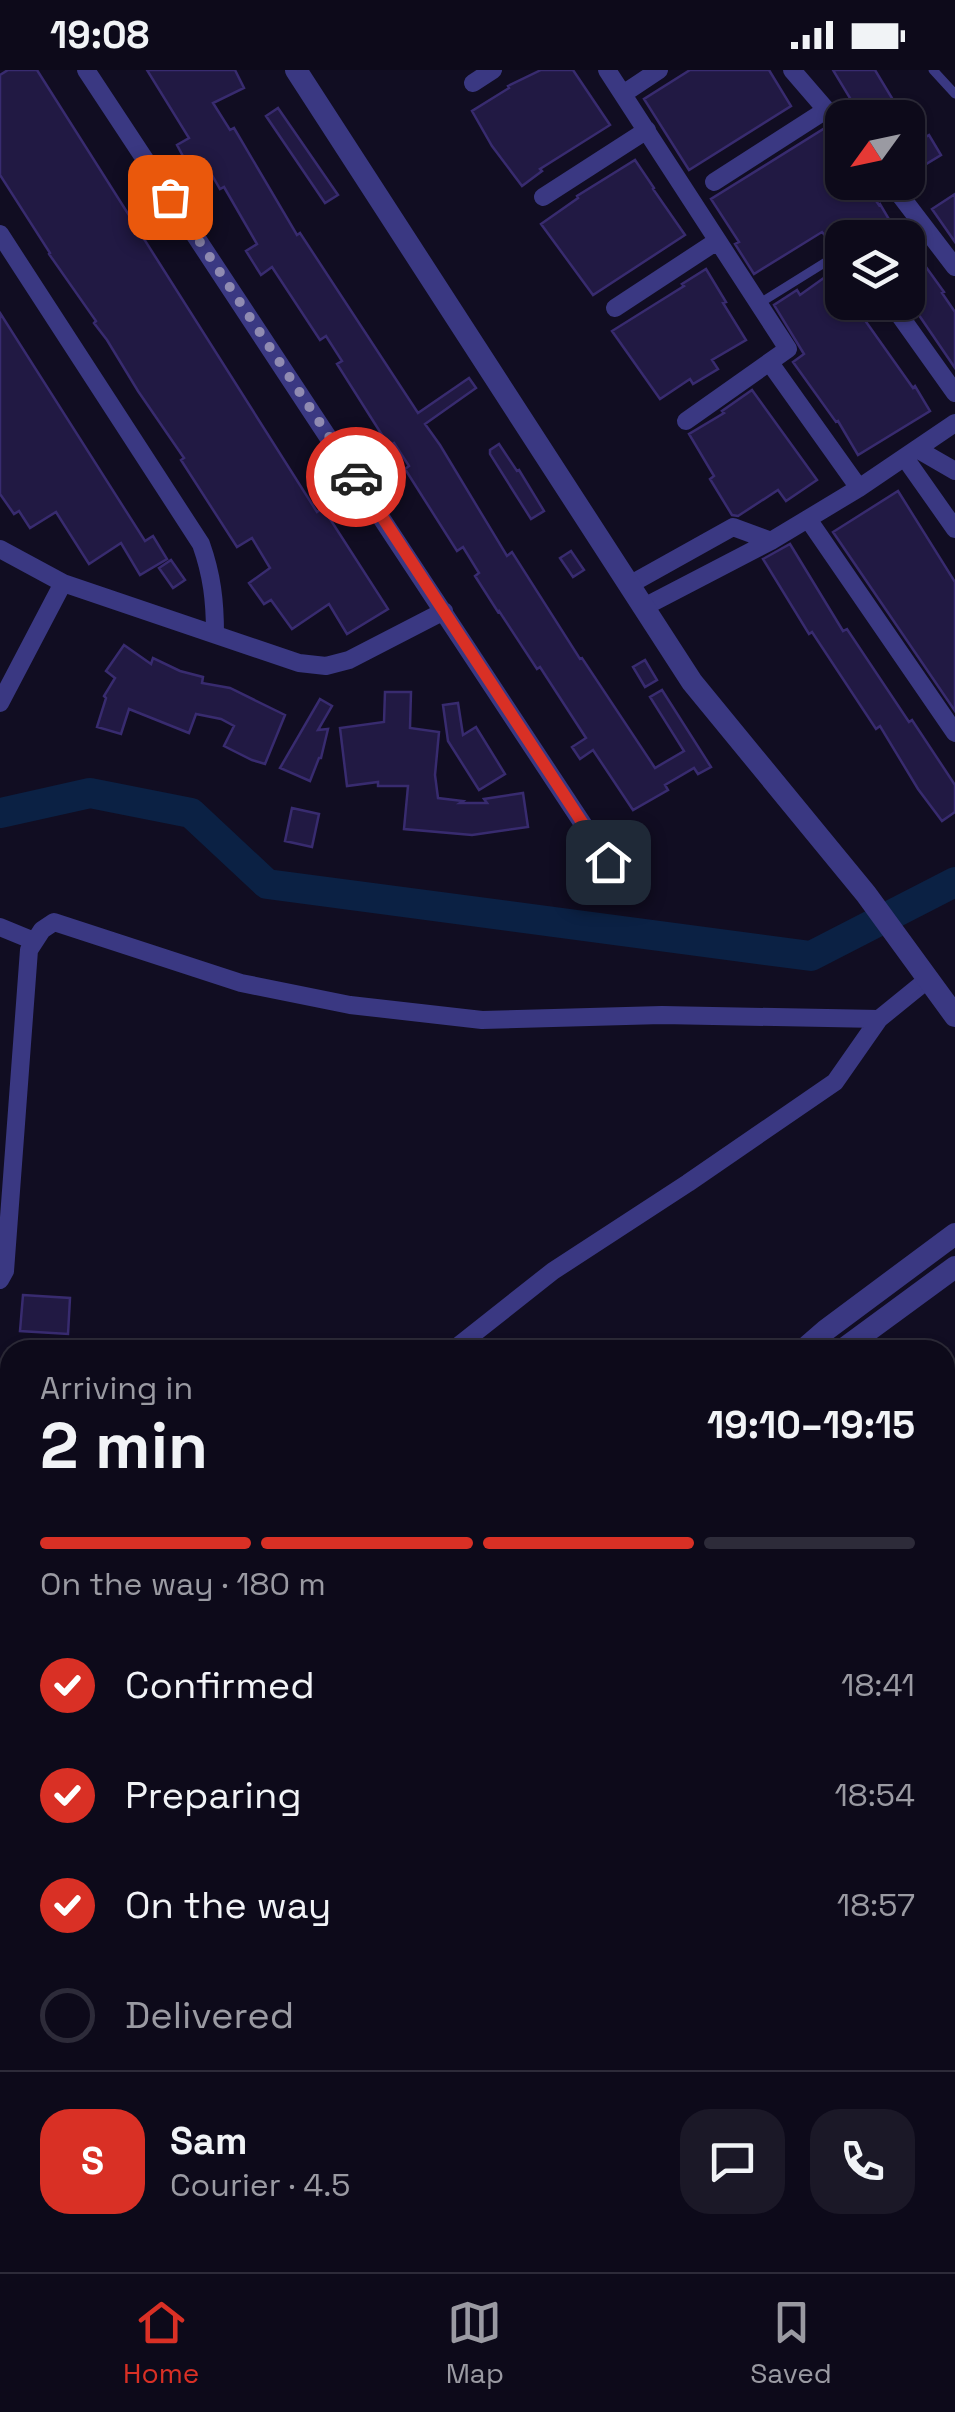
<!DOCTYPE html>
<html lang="en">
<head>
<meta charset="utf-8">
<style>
	:root { --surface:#0d0a1a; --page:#1b1827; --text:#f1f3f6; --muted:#9a9aa2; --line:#2d2b39; --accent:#d93025 }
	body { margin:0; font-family:"Space Grotesk",sans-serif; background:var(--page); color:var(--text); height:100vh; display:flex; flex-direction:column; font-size:38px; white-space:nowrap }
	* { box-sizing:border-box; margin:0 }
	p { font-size:32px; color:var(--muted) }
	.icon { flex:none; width:55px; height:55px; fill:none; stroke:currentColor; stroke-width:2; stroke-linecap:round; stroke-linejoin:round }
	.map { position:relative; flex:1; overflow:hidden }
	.panel { position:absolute; left:0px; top:1270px; width:955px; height:932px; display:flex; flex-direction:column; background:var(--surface); border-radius:30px 30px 0 0; box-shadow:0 2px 8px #0004,0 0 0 2px var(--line) }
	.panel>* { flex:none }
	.needle { width:65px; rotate:237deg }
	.buttons { position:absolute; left:825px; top:30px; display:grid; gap:20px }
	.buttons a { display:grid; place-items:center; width:100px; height:100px; border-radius:20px; background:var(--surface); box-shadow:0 2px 8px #0004,0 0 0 2px var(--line); font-size:50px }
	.pin { position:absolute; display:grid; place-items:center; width:85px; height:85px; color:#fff; margin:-42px; border-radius:20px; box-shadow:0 5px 15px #0006 }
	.courier { position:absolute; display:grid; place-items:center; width:100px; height:100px; margin:-50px; border:8px solid #d93025; border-radius:50%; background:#fff; color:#222; box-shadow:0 2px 12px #0007 }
	.overview em { font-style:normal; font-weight:700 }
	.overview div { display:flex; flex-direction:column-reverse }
	.overview { display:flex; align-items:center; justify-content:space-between; height:170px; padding:0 40px }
	h1 { font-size:65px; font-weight:700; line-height:75px }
	.bar { display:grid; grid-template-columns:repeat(4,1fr); gap:15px 10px; align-content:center; height:120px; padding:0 40px }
	.bar i { height:12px; border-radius:8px; background:var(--line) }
	.bar .on { background:var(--accent) }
	.bar p { grid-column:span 4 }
	.line { display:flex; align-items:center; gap:25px; padding:0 40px; border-top:2px solid var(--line) }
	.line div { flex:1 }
	.round { display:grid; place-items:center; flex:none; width:105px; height:105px; border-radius:30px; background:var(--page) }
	ol { padding:0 40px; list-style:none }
	li { display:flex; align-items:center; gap:30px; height:110px }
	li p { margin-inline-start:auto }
	li .icon { padding:10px; border-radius:50%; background:var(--accent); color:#fff; stroke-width:4 }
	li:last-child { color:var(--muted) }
	li i { width:55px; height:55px; border:5px solid var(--line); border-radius:50% }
	.status { display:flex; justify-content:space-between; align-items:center; height:70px; padding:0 50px; background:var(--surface); direction:ltr }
	.status svg { height:28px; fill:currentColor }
	.tab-bar { display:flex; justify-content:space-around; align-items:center; height:140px; border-top:2px solid var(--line); background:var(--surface); font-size:28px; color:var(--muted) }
	.tab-bar a { display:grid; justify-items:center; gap:5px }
	.tab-bar .on { color:var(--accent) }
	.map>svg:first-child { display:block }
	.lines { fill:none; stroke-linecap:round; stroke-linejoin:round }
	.river { stroke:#0b2144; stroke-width:30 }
	.building { fill:#211943; stroke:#382b6f; stroke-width:2.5 }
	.service { stroke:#3a3882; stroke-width:9 }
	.minor { stroke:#3a3882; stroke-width:18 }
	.tertiary { stroke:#3a3882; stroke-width:22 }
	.done { stroke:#908bb2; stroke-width:10; stroke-dasharray:0 18 }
	.route { stroke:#d93025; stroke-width:12 }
</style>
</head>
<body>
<div class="status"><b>19:08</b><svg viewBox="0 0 49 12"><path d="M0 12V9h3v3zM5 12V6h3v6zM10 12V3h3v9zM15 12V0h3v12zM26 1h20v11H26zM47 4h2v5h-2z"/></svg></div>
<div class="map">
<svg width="955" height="2202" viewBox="0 0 955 2202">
	<rect width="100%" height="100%" fill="#110d22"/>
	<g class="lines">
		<path class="river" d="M0 743 90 723 191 743 267 814 811 886 955 812"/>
	</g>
	<path class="building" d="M8 0H37L317 442 323 438 388 539 347 564 329 534 292 559 271 530 264 534 249 513 270 498 252 468 237 477 181 390 184 388 138 321 107 270 94 253 96 251 49 184 50 183 0 105V5Z
		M147 0H235L244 18 213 33 230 60 234 58 297 165 300 163 418 343 469 308 476 318 425 354 440 375 507 486 512 482 580 589 582 588 655 698 684 681 650 627 662 620 711 697 698 704 694 698 665 715 668 720 633 740 593 680 580 689 572 677 586 668 540 597 537 599 499 541 498 542 475 506 479 503 463 477 457 481 405 399 409 396 394 373 389 376 337 294 342 291 326 266 320 270 272 197 261 205 246 181 257 174 224 117 220 119 205 93 191 101 177 75 189 68Z
		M541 0H573L610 55 540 99 542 101 522 116 492 76 472 41 509 18 508 16Z
		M690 0H769L791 36 689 100 644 29Z
		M833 0H875L904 48H862Z
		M278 38 338 125 325 133 266 46Z
		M908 44 924 68 929 65 941 85 908 105Z
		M825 58 842 79V112H863L879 135 880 134 900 168H842V174L835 177 822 162 754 204 735 174 739 172 711 129Z
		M635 90 654 118 653 119 685 165 593 225 541 154 578 128 577 126Z
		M955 124V172L932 139Z
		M908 172 944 222 942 223 955 242V298L908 229Z
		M842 195V232H852L913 318 915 316 930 341 858 385 838 351 836 352 793 292 804 284 774 235 797 220 800 225Z
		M706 199 726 232 723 233 746 270 712 290 718 299 693 314 690 309 660 329 612 261 684 216 682 214Z
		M0 243 145 471 153 466 167 489 140 505 121 473 89 494 56 442 30 458 19 441 14 444 0 424Z
		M752 320 817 410 786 431 778 420 738 446 732 445 710 409 714 406 689 364 724 343 722 341Z
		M499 374 517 401 519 400 544 441 531 449 490 384V380Z
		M898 421 955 512V641L833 462Z
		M790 474 843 561 847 559 909 652 912 650 955 715V742L942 751 918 719 880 656 876 659 812 562 809 564 763 489Z
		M571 481 584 500 573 507 560 488Z
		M171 490 185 510 173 518 159 498Z
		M124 575 151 594 153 588 180 601 203 607 202 613 230 618 285 645 265 694 252 690 224 676 234 656 221 649 196 644 189 663 129 639 121 664 97 657 106 628 104 626 115 608 106 601Z
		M645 590 657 610 645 617 633 597Z
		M385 622H411L410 658 439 662 435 705 438 728 463 731 460 733H487L484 729 523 723 528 757 472 765 404 759 408 716H378V712L347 716 340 658 384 652Z
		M320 629 332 636 318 660 328 659 321 688H319L310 711 280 698Z
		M458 633 463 665 476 657 505 704 479 720 448 671 443 635Z
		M292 738 319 744 312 777 285 771Z
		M23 1225 70 1228 68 1264 20 1261Z"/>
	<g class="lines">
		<path class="service" d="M933 0 955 24
			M760 233 842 182
			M945 1849 955 1841
			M945 2107 955 2113
			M671 2202 678 2192"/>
		<path class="minor" d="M86 0 608 792
			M607 0 788 279 686 351
			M792 0 842 58
			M473 13 493 0
			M623 24 659 0
			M714 112 826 40
			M890 112 955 197
			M543 127 647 60
			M0 164 201 474C212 505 215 531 215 564
			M615 238 717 171
			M898 243 955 323
			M770 293 859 418
			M917 379 955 401
			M905 388 955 459
			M808 449 955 663
			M0 479 63 513 299 593 326 596 349 590 444 541
			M629 515 733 457 771 471
			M644 537 771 471 859 418 955 353
			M0 633 63 513
			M0 857 34 871
			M0 1210 5 1201 29 880 42 860 54 852 241 913 350 935 482 950 662 945 879 949 927 910
			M453 1280 553 1201 688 1113 835 1012 879 949
			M0 1316 10 1315
			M945 1755 955 1769"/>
		<path class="tertiary" d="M296 0 692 612 866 824 955 946
			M803 1280 826 1260 955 1164
			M842 1280 955 1197
			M0 1984 10 1976
			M0 2009 10 2001"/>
	</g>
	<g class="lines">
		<path class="done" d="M170 127 356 407"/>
		<path class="route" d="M356 407 608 792"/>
	</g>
</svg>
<div class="buttons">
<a><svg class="needle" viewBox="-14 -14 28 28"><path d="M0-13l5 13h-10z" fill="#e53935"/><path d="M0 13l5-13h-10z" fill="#9a9aa2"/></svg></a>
<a><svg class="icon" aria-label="layers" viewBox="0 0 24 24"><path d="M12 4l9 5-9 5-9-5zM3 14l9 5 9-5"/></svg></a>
</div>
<div class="pin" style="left:170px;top:127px;background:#ea580c"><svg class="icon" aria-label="bag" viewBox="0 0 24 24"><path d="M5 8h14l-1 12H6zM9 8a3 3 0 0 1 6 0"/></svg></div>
<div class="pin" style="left:608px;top:792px;background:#1f2937"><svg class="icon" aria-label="home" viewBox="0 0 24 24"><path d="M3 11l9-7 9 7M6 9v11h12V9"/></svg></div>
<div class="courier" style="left:356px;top:407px"><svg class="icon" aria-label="car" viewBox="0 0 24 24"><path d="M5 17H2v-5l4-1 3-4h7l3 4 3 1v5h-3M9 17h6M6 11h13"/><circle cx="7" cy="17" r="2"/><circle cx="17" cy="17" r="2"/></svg></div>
<section class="panel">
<div class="overview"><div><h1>2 min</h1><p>Arriving in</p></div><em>19:10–19:15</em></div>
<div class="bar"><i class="on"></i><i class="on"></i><i class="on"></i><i></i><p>On the way · 180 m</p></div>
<ol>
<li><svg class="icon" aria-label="check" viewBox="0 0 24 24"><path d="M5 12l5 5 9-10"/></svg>Confirmed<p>18:41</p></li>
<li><svg class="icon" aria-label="check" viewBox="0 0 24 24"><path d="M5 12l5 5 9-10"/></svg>Preparing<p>18:54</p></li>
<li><svg class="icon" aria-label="check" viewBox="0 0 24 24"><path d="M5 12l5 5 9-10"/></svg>On the way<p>18:57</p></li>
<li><i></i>Delivered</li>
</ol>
<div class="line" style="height:180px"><b class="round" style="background:var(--accent);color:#fff">S</b><div><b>Sam</b><p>Courier · 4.5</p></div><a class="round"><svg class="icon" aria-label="chat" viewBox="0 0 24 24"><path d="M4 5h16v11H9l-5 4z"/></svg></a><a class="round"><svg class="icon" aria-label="phone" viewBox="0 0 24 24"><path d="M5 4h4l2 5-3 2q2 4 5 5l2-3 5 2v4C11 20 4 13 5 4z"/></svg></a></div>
</section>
</div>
<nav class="tab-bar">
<a class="on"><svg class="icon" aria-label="home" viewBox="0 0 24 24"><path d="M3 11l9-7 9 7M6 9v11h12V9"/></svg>Home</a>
<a><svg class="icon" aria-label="map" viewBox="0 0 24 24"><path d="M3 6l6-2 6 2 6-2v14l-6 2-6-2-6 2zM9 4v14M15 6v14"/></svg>Map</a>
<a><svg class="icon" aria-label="saved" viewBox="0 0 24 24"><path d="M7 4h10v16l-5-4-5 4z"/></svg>Saved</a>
</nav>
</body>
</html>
